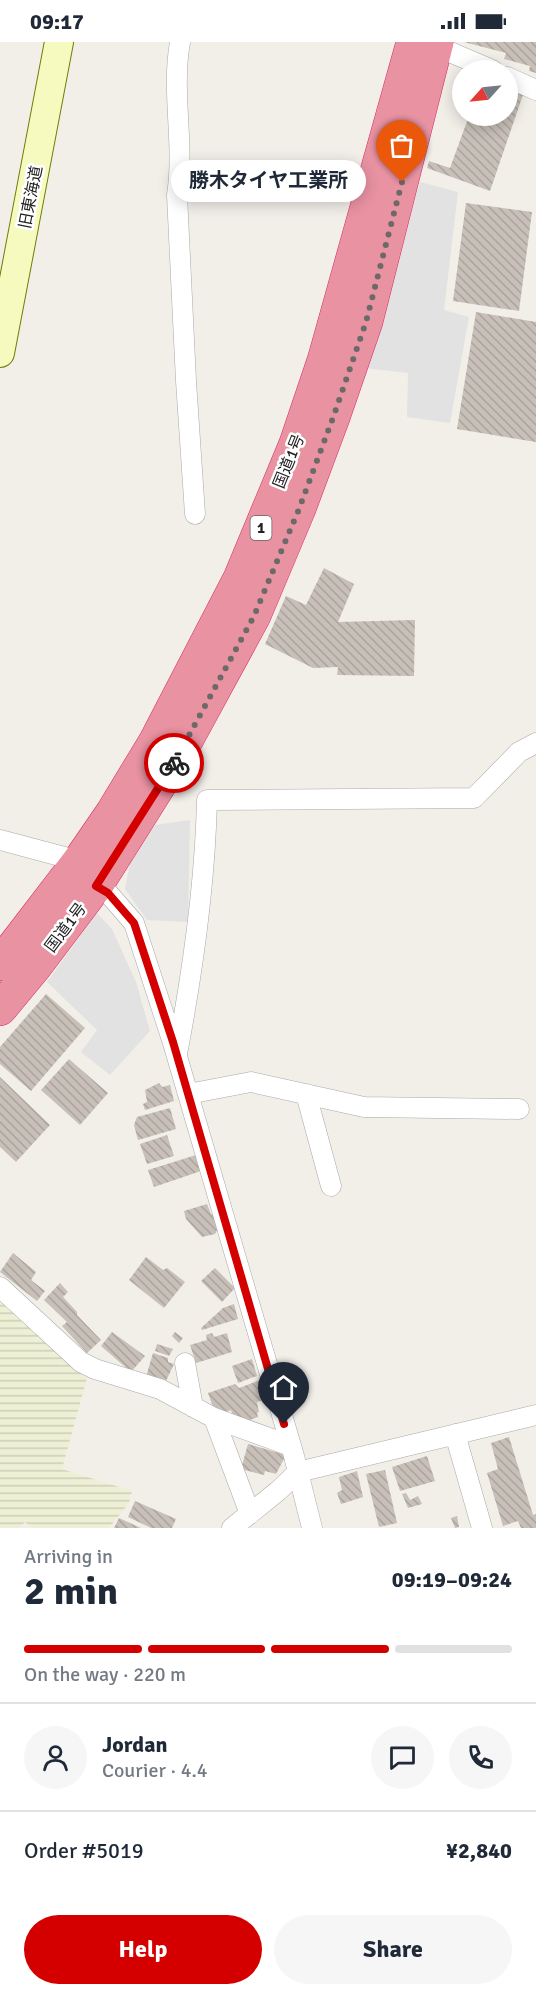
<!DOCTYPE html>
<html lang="en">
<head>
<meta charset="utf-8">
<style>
	:root { --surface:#fff; --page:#f6f6f7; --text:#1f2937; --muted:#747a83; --line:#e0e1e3; --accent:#d40000 }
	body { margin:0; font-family:Signika,"Noto Sans JP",sans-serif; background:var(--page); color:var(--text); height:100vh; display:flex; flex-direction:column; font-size:22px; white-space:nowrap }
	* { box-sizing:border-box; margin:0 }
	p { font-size:20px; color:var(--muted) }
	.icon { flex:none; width:33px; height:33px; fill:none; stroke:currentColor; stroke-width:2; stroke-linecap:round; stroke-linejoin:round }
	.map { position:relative; height:1486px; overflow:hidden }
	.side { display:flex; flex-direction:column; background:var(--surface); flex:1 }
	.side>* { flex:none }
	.needle { width:39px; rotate:243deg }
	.tools { position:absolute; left:452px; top:18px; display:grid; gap:12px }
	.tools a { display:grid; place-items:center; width:66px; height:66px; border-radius:50%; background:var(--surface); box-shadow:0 3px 15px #0003; font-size:30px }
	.pin { position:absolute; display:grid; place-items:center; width:51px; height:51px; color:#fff; margin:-62px -26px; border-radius:50% 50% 50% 0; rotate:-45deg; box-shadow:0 0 6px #0007 }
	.pin .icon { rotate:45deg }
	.courier { position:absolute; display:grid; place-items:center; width:60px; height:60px; margin:-30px; border:4px solid #d40000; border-radius:50%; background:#fff; color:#222; box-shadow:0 2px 8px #0007 }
	.bubble { position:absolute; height:42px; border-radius:21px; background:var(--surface); box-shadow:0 3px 15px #0003; font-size:20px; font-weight:700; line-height:42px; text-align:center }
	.headline em { font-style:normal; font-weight:700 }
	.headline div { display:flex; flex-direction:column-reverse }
	.headline { display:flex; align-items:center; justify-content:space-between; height:102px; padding:0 24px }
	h1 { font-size:39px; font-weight:700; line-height:45px }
	.bar { display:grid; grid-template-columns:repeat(4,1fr); gap:9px 6px; align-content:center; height:72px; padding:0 24px }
	.bar i { height:8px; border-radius:4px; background:var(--line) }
	.bar .current { background:var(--accent) }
	.bar p { grid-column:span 4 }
	.line { display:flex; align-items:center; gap:15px; padding:0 24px; border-top:2px solid var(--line) }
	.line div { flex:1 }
	.round { display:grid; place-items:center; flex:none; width:63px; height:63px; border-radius:32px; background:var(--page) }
	.button { display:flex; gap:12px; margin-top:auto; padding:12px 24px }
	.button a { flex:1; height:69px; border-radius:36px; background:var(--accent); color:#fff; font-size:24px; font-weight:700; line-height:69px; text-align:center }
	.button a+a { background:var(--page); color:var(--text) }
	.status { display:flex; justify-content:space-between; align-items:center; height:42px; padding:0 30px; background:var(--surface); direction:ltr }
	.status svg { height:16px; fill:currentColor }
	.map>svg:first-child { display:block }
	.farmland { fill:url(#farmland-rules) }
	.parking { fill:#e2e2e2 }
	.building { fill:url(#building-back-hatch) }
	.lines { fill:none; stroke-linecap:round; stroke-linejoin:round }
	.street-casing { stroke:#a9a9a9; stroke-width:21 }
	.secondary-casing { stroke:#707d05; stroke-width:30 }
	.highway-casing { stroke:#dc2a67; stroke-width:34 }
	.street { stroke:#fff; stroke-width:20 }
	.secondary { stroke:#f7fabf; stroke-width:28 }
	.highway { stroke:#e892a2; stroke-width:33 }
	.done { stroke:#6b6a68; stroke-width:6; stroke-dasharray:0 10.8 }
	.route { stroke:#d40000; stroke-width:8 }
	.labels { text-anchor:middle; stroke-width:5; stroke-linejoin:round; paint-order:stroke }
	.shield { fill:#fff; stroke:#646464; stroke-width:1.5 }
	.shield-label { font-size:15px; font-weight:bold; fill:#222 }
	.street-label { font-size:16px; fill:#222; stroke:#fff }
</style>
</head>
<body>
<div class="status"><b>09:17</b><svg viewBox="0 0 49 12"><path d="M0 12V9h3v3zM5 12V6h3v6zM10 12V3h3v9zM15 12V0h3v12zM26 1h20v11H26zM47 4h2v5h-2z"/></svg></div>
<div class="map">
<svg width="536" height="1486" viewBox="0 0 536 1486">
	<defs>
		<pattern id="farmland-rules" width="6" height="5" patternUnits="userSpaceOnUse" patternTransform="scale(1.5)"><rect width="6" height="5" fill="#eef0d5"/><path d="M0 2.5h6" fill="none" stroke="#ccceb7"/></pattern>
		<pattern id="building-back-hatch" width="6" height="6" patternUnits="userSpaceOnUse" patternTransform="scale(1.5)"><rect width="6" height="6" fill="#c7bfb8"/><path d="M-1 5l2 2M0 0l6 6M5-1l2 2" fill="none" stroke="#aba49e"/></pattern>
	</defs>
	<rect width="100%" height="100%" fill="#f2efe9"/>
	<path class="farmland" d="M0 1252 89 1329 62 1427 132 1449 129 1461 109 1486H32L25 1480 19 1486H0Z"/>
	<path class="parking" d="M420 140 458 150 444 268 469 275 450 381 407 375 408 331 364 326Z
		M190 778 188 880 147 878 125 847 131 816 155 783Z
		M97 871 112 887 136 940 150 989 110 1033 81 1010 97 988 47 940Z"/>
	<path class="building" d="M464 0H536V31L529 29 530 24 504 17 506 11Z
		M507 44 524 50 490 149 427 126 429 119 450 126 469 74H507Z
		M466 161 532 170 519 269 453 259Z
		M476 270 536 280V400L457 387Z
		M324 526 354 542 338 580 415 578 414 634 337 633 338 625 313 626 265 602 286 554 306 563Z
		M46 952 85 986 31 1049 0 1022V1005Z
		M69 1017 108 1051 80 1083 41 1048Z
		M0 1035 50 1083 16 1120 0 1105Z
		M159 1041 162 1045 170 1043 174 1059 145 1068 143 1062 147 1060 145 1048Z
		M170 1066 176 1087 138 1098 134 1083 137 1075Z
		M167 1093 174 1114 147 1122 140 1102Z
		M196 1113 201 1129 154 1145 148 1128Z
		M207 1162 211 1172H214L218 1186 215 1192 202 1195 186 1177 184 1169Z
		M13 1211 36 1230 31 1238 45 1249 37 1259 0 1230Z
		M146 1215 163 1228 167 1226 185 1240 164 1266 129 1238Z
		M215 1226 235 1246 222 1260 201 1239Z
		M60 1241 68 1250 63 1255 77 1270V1273L101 1298 87 1311 62 1284 67 1280 44 1258Z
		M234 1262 238 1277 202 1288 201 1286 223 1266Z
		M112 1290 145 1314 131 1330 101 1304Z
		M175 1290 183 1296 179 1301 172 1294Z
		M212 1291 214 1295 227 1291 232 1310 196 1321 190 1303 207 1298 206 1293Z
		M157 1302 173 1307 169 1314 155 1309Z
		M153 1311 168 1316V1320L174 1322 165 1341 146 1335Z
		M252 1317 257 1334 238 1341 232 1324Z
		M265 1336 270 1356 257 1360 259 1370 257 1371 258 1375 244 1380 234 1379 231 1368 222 1372 214 1368 208 1351 235 1342 239 1346Z
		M509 1395 533 1473 536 1472V1486H521L518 1479 503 1484 487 1431 498 1427 491 1401Z
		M248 1402 286 1413 276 1432 265 1429 264 1433 241 1427Z
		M427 1414 435 1439 400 1449 392 1425Z
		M385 1428 397 1481 379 1485 366 1432Z
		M357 1429 363 1455 341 1462 337 1451 342 1448 339 1435Z
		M406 1451 410 1458 418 1454 422 1462 408 1466 402 1452Z
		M135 1459 176 1477 172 1486H151L128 1475Z
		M457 1474 459 1485 455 1486 451 1476Z
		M119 1476 141 1486H114Z"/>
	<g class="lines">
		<defs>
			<path id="street" d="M180 0C171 51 185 102 177 153L186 339 195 472
				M436 4 492 28
				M507 35 536 48
				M0 798 79 819
				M96 844 108 851 134 881 173 1001 294 1414 312 1486
				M177 1012C193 928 205 844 207 758L474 756 519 710 536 701
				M188 1052 251 1040 364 1065 519 1067
				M306 1052 331 1144
				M0 1245 81 1320 95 1327 160 1347 214 1376 291 1404
				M185 1321 193 1365
				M214 1376 250 1472
				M455 1392 482 1486
				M232 1486 278 1449 298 1430 536 1373"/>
			<path id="secondary" d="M0 311 59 0"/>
			<path id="highway" d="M0 922 79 819 112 771 155 700 240 536 296 401 324 318 413 0
				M0 967 34 926 96 844 179 712 254 574 299 467 334 373 366 280 437 0"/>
		</defs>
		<use href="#street" class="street-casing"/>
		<use href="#secondary" class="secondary-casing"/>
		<use href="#highway" class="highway-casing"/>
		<use href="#street" class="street"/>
		<use href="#secondary" class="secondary"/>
		<use href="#highway" class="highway"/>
	</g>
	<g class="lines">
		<path class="done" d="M174 721 254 574 299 467 334 373 366 280 402 140"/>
		<path class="route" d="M174 721 96 844 108 851 134 881 173 1000 284 1382"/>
	</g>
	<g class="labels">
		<rect class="shield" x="250.5" y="474" width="21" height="24" rx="4.5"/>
		<g class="shield-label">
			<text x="261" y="491">1</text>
		</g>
		<g class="street-label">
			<text transform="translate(30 155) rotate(-79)" y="6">旧東海道</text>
			<text transform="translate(288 419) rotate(-68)" y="6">国道1号</text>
			<text transform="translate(65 885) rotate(-53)" y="6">国道1号</text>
		</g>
	</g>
</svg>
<div class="tools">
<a><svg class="needle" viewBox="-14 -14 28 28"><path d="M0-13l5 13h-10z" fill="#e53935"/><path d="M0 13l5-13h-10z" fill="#747a83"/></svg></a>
</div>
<div class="pin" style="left:402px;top:140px;background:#ea580c"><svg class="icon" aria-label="bag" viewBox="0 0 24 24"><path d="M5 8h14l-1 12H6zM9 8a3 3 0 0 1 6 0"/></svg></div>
<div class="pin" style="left:284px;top:1382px;background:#1f2937"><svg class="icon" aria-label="home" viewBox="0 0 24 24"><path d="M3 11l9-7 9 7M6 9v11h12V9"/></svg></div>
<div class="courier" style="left:174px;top:721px"><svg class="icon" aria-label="bike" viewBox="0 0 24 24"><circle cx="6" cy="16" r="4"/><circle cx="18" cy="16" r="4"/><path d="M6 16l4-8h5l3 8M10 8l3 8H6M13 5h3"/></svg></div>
<div class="bubble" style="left:171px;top:118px;width:195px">勝木タイヤ工業所</div>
</div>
<section class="side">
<div class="headline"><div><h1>2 min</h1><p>Arriving in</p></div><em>09:19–09:24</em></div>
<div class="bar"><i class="current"></i><i class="current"></i><i class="current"></i><i></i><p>On the way · 220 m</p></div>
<div class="line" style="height:108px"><a class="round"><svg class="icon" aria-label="person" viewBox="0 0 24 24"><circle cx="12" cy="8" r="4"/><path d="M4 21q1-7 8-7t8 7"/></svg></a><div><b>Jordan</b><p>Courier · 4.4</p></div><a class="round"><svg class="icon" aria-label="chat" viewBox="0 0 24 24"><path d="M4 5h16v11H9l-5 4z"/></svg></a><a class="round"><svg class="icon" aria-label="phone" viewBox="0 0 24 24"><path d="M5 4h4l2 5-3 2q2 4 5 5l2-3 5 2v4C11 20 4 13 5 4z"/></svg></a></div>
<div class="line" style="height:78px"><div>Order #5019</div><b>¥2,840</b></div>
<div class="button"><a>Help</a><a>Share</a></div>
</section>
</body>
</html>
